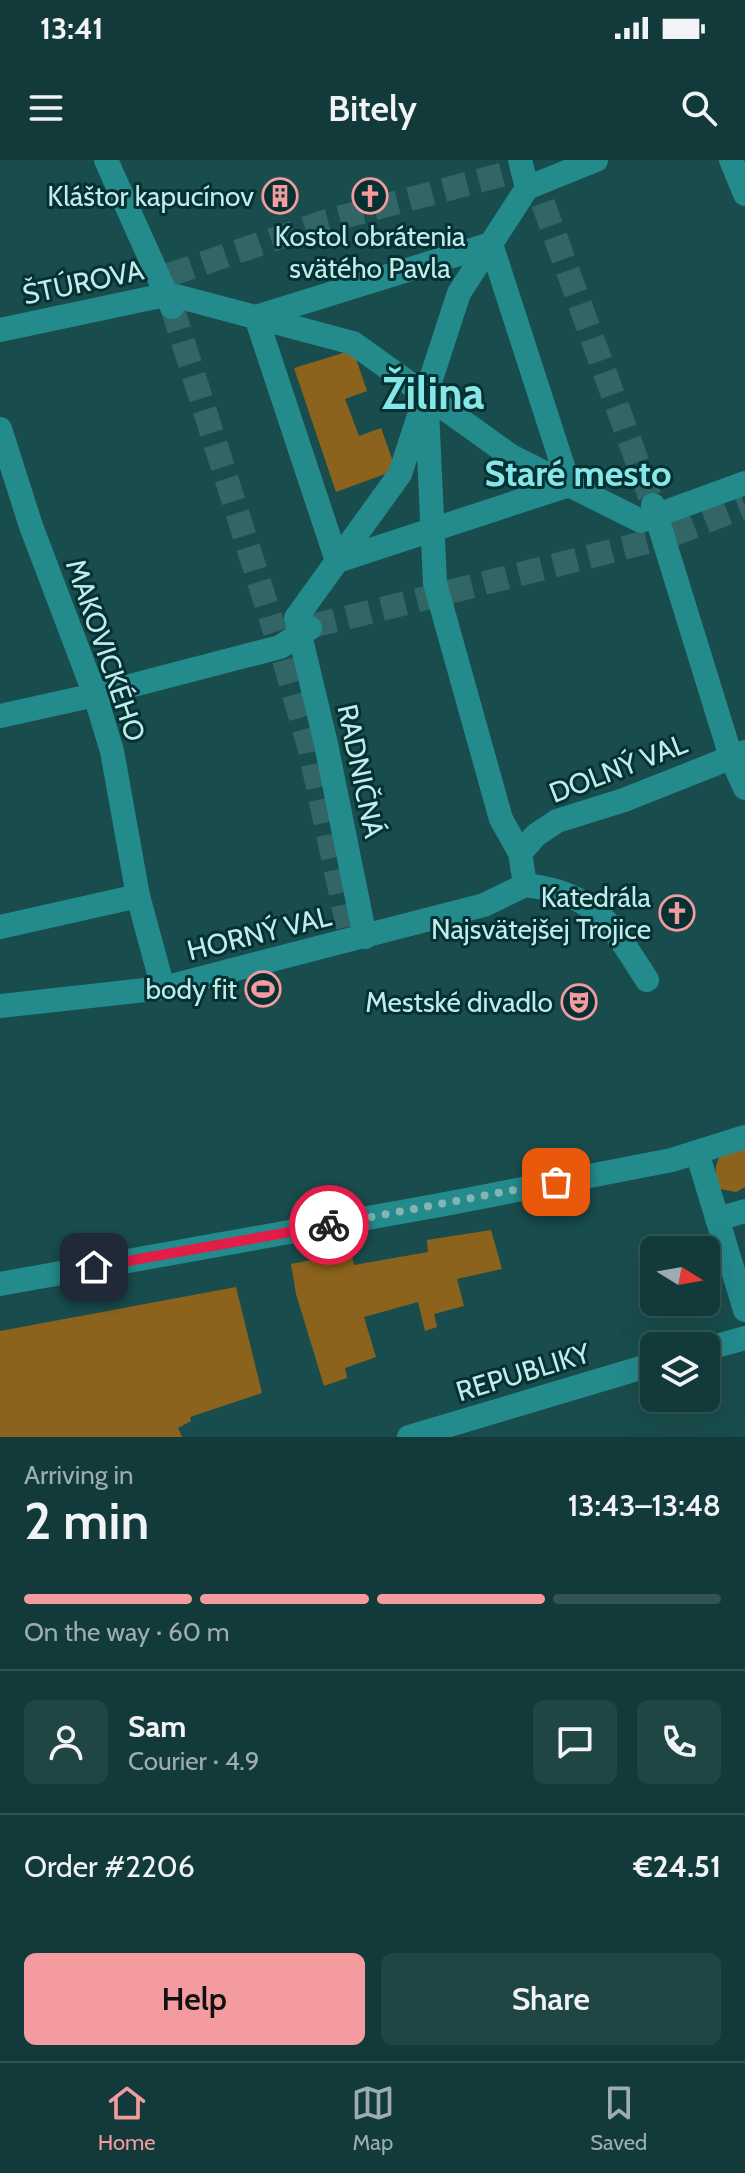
<!DOCTYPE html>
<html lang="en">
<head>
<meta charset="utf-8">
<style>
	:root { --surface:#133a3a; --page:#204545; --text:#f1f3f6; --muted:#9dadaf; --line:#325454; --accent:#f49b9f }
	body { margin:0; font-family:Cabin,sans-serif; background:var(--page); color:var(--text); height:100vh; display:flex; flex-direction:column; font-size:30px; white-space:nowrap }
	* { box-sizing:border-box; margin:0 }
	p { font-size:26px; color:var(--muted) }
	.icon { flex:none; width:44px; height:44px; fill:none; stroke:currentColor; stroke-width:2; stroke-linecap:round; stroke-linejoin:round }
	.map { position:relative; height:1277px; overflow:hidden }
	.sheet { display:flex; flex-direction:column; background:var(--surface); flex:1 }
	.sheet>* { flex:none }
	.needle { width:52px; rotate:101deg }
	.tools { position:absolute; left:640px; top:1076px; display:grid; gap:16px }
	.tools a { display:grid; place-items:center; width:80px; height:80px; border-radius:12px; background:var(--surface); box-shadow:0 8px 32px #0002,0 0 0 2px var(--line); font-size:40px }
	.pin { position:absolute; display:grid; place-items:center; width:68px; height:68px; color:#fff; margin:-34px; border-radius:16px; box-shadow:0 4px 12px #0006 }
	.courier { position:absolute; display:grid; place-items:center; width:80px; height:80px; margin:-40px; border:6px solid #e11d48; border-radius:50%; background:#fff; color:#222; box-shadow:0 2px 10px #0007 }
	.summary em { font-style:normal; font-weight:600 }
	.summary div { display:flex; flex-direction:column-reverse }
	.summary { display:flex; align-items:center; justify-content:space-between; height:136px; padding:0 24px }
	h1 { font-size:52px; font-weight:600; line-height:60px }
	.bar { display:grid; grid-template-columns:repeat(4,1fr); gap:12px 8px; align-content:center; height:96px; padding:0 24px }
	.bar i { height:10px; border-radius:6px; background:var(--line) }
	.bar .active { background:var(--accent) }
	.bar p { grid-column:span 4 }
	.line { display:flex; align-items:center; gap:20px; padding:0 24px; border-top:2px solid var(--line) }
	.line div { flex:1 }
	.round { display:grid; place-items:center; flex:none; width:84px; height:84px; border-radius:12px; background:var(--page) }
	.button { display:flex; gap:16px; margin-top:auto; padding:16px 24px }
	.button a { flex:1; height:92px; border-radius:12px; background:var(--accent); color:#111; font-size:32px; font-weight:600; line-height:92px; text-align:center }
	.button a+a { background:var(--page); color:var(--text) }
	.status { display:flex; justify-content:space-between; align-items:center; height:56px; padding:0 40px; background:var(--surface); direction:ltr }
	.status svg { height:22px; fill:currentColor }
	header { display:flex; justify-content:space-between; align-items:center; height:104px; padding:0 24px; background:var(--surface); font-size:36px; font-weight:600 }
	.menu { display:flex; justify-content:space-around; align-items:center; height:112px; border-top:2px solid var(--line); background:var(--surface); font-size:22px; color:var(--muted) }
	.menu a { display:grid; justify-items:center; gap:4px }
	.menu .active { color:var(--accent) }
	.map>svg:first-child { display:block }
	.green { fill:#8b631d }
	.lines { fill:none; stroke-linecap:round; stroke-linejoin:round }
	.minor-tunnel { stroke:#326565; stroke-width:24; stroke-dasharray:24 12; stroke-linecap:butt }
	.minor { stroke:#248b8d; stroke-width:24 }
	.done { stroke:#86b4b4; stroke-width:8; stroke-dasharray:0 14.4 }
	.route { stroke:#e11d48; stroke-width:10 }
	.labels { text-anchor:middle; stroke-width:6; stroke-linejoin:round; paint-order:stroke }
	.poi-label { font-size:28px; fill:#c1ecec; stroke:#053132; text-anchor:end }
	.street-label { font-size:28px; fill:#c1ecec; stroke:#053132 }
	.district-label { font-size:36px; font-weight:bold; fill:#87e6e7; stroke:#053132 }
	.town-label { font-size:44px; font-weight:bold; fill:#87e6e7; stroke:#053132 }
</style>
</head>
<body>
<div class="status"><b>13:41</b><svg viewBox="0 0 49 12"><path d="M0 12V9h3v3zM5 12V6h3v6zM10 12V3h3v9zM15 12V0h3v12zM26 1h20v11H26zM47 4h2v5h-2z"/></svg></div>
<header><svg class="icon" aria-label="menu" viewBox="0 0 24 24"><path d="M4 6h16M4 12h16M4 18h16"/></svg>Bitely<svg class="icon" aria-label="search" viewBox="0 0 24 24"><circle cx="10" cy="10" r="6"/><path d="M15 15l6 6"/></svg></header>
<div class="map">
<svg width="745" height="1277" viewBox="0 0 745 1277">
	<rect width="100%" height="100%" fill="#194d4d"/>
	<path class="green" d="M353 190 367 231 345 239 359 276 381 268 396 310 336 332 294 208Z
		M745 988V1027L736 1032 720 1029C715 1014 713 1007 722 993Z
		M491 1070 502 1109 457 1119 464 1146 434 1154 437 1167 425 1171 418 1142 364 1157 376 1197 345 1208 347 1218 324 1226 296 1134 291 1104 351 1092 354 1105 428 1092 427 1080Z
		M236 1127 262 1233 190 1257 191 1261 178 1268 182 1277H0V1171Z"/>
	<g class="lines">
		<path class="minor-tunnel" d="M543 43 653 345
			M169 115 327 61 516 11
			M172 147 275 472
			M672 375 745 346
			M449 432 655 380
			M312 466 431 437
			M284 500 309 586 348 767"/>
		<path class="minor" d="M106 0 172 147
			M520 0 527 28
			M731 0 745 34
			M527 28 596 0
			M491 84 569 325 337 401 256 157Z
			M0 170 165 135 180 137 353 183 511 296 641 361 745 323
			M427 250 435 423 501 659 520 693 525 725
			M0 269 31 366 95 535 112 591 138 736 163 828
			M653 345 731 597 745 628
			M0 556 95 535 280 487 310 468
			M520 693 536 675 557 661 624 640 745 592
			M525 725C596 733 611 764 647 820
			M0 767 138 736
			M365 777 326 584 296 458 400 314 459 133 527 28
			M0 846 163 828 484 745 525 725
			M745 977 697 992 745 1150
			M717 1059 745 1051
			M0 1124 440 1045 672 1000 697 992
			M706 1189 745 1178
			M409 1277 654 1204"/>
	</g>
	<g class="lines">
		<path class="done" d="M329 1065 556 1022"/>
		<path class="route" d="M94 1107 329 1065"/>
	</g>
	<defs>
		<symbol id="building-ring" viewBox="-11 -11 22 22"><circle r="9.5" fill="#053132" stroke="#f49b9f" stroke-width="1.5"/><path d="M-4-6H4V6H1V3H-1V6H-4ZM-2.5-4.3h1.7v1.8h-1.7ZM.8-4.3h1.7v1.8H.8ZM-2.5-1h1.7V.8h-1.7ZM.8-1h1.7V.8H.8Z" fill="#f49b9f"/></symbol>
		<symbol id="church-ring" viewBox="-11 -11 22 22"><circle r="9.5" fill="#053132" stroke="#f49b9f" stroke-width="1.5"/><path d="M-1.2-6h2.4v3.5h3.3v2.4h-3.3V6h-2.4V-.1h-3.3v-2.4h3.3Z" fill="#f49b9f"/></symbol>
		<symbol id="stadium-ring" viewBox="-11 -11 22 22"><circle r="9.5" fill="#053132" stroke="#f49b9f" stroke-width="1.5"/><path d="M0-5a6.5 5 0 1 0 0 10a6.5 5 0 1 0 0-10ZM-3.5-1.8h7v3.6h-7Z" fill="#f49b9f"/></symbol>
		<symbol id="theatre-ring" viewBox="-11 -11 22 22"><circle r="9.5" fill="#053132" stroke="#f49b9f" stroke-width="1.5"/><path d="M-5-5.5Q0-4 5-5.5V0Q5 5 0 6Q-5 5-5 0ZM-3.3-2.5H-1v1.5H-3.3ZM1-2.5H3.3v1.5H1ZM-2.8 1Q0 5.5 2.8 1Z" fill="#f49b9f"/></symbol>
	</defs>
	<g fill-rule="evenodd">
		<use href="#building-ring" x="260" y="16" width="40" height="40"/>
		<use href="#church-ring" x="350" y="16" width="40" height="40"/>
		<use href="#church-ring" x="657" y="733" width="40" height="40"/>
		<use href="#stadium-ring" x="243" y="809" width="40" height="40"/>
		<use href="#theatre-ring" x="559" y="822" width="40" height="40"/>
	</g>
	<g class="labels">
		<g class="poi-label">
			<text x="254" y="46">Kláštor kapucínov</text>
			<text x="370" y="86" text-anchor="middle">Kostol obrátenia<tspan x="370" dy="32">svätého Pavla</tspan></text>
			<text x="651" y="747">Katedrála<tspan x="651" dy="32">Najsvätejšej Trojice</tspan></text>
			<text x="237" y="839">body fit</text>
			<text x="553" y="852">Mestské divadlo</text>
		</g>
		<g class="street-label">
			<text transform="translate(83 122) rotate(-12)" y="10">ŠTÚROVA</text>
			<text transform="translate(106 490) rotate(71)" y="10">MAKOVICKÉHO</text>
			<text transform="translate(618 608) rotate(-21)" y="10">DOLNÝ VAL</text>
			<text transform="translate(361 611) rotate(78)" y="10">RADNIČNÁ</text>
			<text transform="translate(259 773) rotate(-14)" y="10">HORNÝ VAL</text>
			<text transform="translate(523 1212) rotate(-17)" y="10">REPUBLIKY</text>
		</g>
		<g class="district-label">
			<text x="578" y="326">Staré mesto</text>
		</g>
		<g class="town-label">
			<text x="433" y="249">Žilina</text>
		</g>
	</g>
</svg>
<div class="tools">
<a><svg class="needle" viewBox="-14 -14 28 28"><path d="M0-13l5 13h-10z" fill="#e53935"/><path d="M0 13l5-13h-10z" fill="#9dadaf"/></svg></a>
<a><svg class="icon" aria-label="layers" viewBox="0 0 24 24"><path d="M12 4l9 5-9 5-9-5zM3 14l9 5 9-5"/></svg></a>
</div>
<div class="pin" style="left:556px;top:1022px;background:#ea580c"><svg class="icon" aria-label="bag" viewBox="0 0 24 24"><path d="M5 8h14l-1 12H6zM9 8a3 3 0 0 1 6 0"/></svg></div>
<div class="pin" style="left:94px;top:1107px;background:#1f2937"><svg class="icon" aria-label="home" viewBox="0 0 24 24"><path d="M3 11l9-7 9 7M6 9v11h12V9"/></svg></div>
<div class="courier" style="left:329px;top:1065px"><svg class="icon" aria-label="bike" viewBox="0 0 24 24"><circle cx="6" cy="16" r="4"/><circle cx="18" cy="16" r="4"/><path d="M6 16l4-8h5l3 8M10 8l3 8H6M13 5h3"/></svg></div>
</div>
<section class="sheet">
<div class="summary"><div><h1>2 min</h1><p>Arriving in</p></div><em>13:43–13:48</em></div>
<div class="bar"><i class="active"></i><i class="active"></i><i class="active"></i><i></i><p>On the way · 60 m</p></div>
<div class="line" style="height:144px"><a class="round"><svg class="icon" aria-label="person" viewBox="0 0 24 24"><circle cx="12" cy="8" r="4"/><path d="M4 21q1-7 8-7t8 7"/></svg></a><div><b>Sam</b><p>Courier · 4.9</p></div><a class="round"><svg class="icon" aria-label="chat" viewBox="0 0 24 24"><path d="M4 5h16v11H9l-5 4z"/></svg></a><a class="round"><svg class="icon" aria-label="phone" viewBox="0 0 24 24"><path d="M5 4h4l2 5-3 2q2 4 5 5l2-3 5 2v4C11 20 4 13 5 4z"/></svg></a></div>
<div class="line" style="height:104px"><div>Order #2206</div><b>€24.51</b></div>
<div class="button"><a>Help</a><a>Share</a></div>
</section>
<nav class="menu">
<a class="active"><svg class="icon" aria-label="home" viewBox="0 0 24 24"><path d="M3 11l9-7 9 7M6 9v11h12V9"/></svg>Home</a>
<a><svg class="icon" aria-label="map" viewBox="0 0 24 24"><path d="M3 6l6-2 6 2 6-2v14l-6 2-6-2-6 2zM9 4v14M15 6v14"/></svg>Map</a>
<a><svg class="icon" aria-label="saved" viewBox="0 0 24 24"><path d="M7 4h10v16l-5-4-5 4z"/></svg>Saved</a>
</nav>
</body>
</html>
